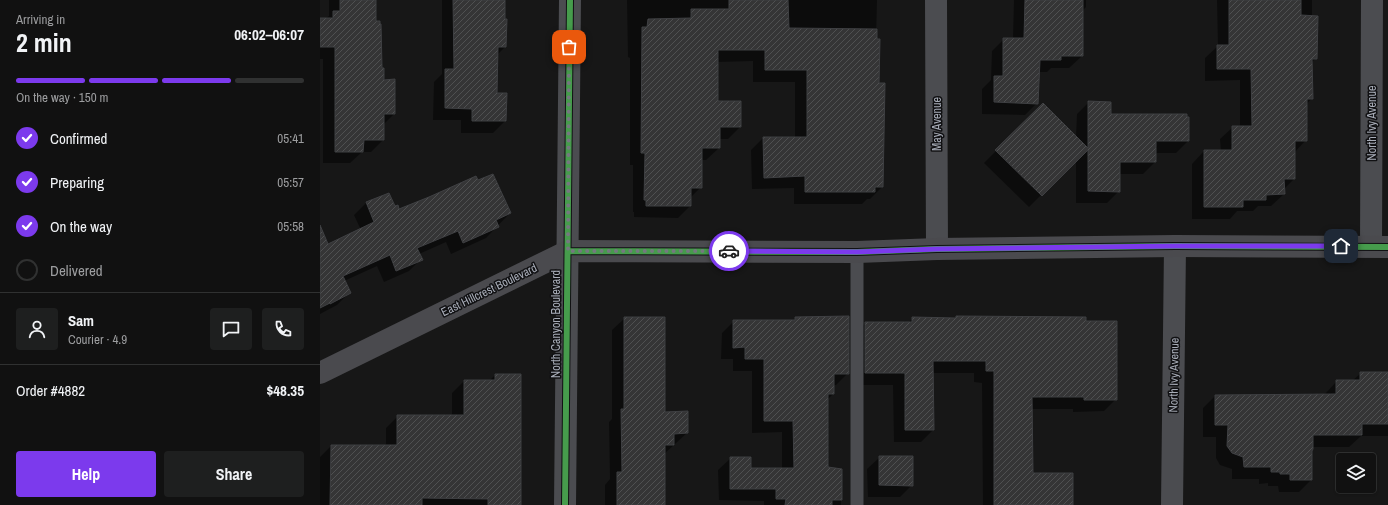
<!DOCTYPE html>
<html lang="en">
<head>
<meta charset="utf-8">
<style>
	:root { --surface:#111; --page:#1e1f1f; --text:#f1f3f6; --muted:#9c9d9f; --line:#303131; --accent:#7c3aed }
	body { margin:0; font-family:"Archivo Narrow",sans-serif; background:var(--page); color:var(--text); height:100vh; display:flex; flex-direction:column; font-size:15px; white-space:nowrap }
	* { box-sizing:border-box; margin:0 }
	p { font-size:13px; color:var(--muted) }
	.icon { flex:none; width:22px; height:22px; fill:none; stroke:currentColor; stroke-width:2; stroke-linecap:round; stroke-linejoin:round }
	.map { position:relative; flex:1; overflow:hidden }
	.sheet { display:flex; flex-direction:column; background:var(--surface); width:320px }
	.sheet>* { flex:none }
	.fabs { position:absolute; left:1016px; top:453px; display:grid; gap:8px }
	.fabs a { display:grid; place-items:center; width:40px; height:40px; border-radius:4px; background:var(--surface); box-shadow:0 1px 3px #0004,0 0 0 1px var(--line); font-size:20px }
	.pin { position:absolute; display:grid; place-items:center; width:34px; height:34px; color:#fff; margin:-17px; border-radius:8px; box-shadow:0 2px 6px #0006 }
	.courier { position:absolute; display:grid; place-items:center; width:40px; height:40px; margin:-20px; border:3px solid #7c3aed; border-radius:50%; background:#fff; color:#222; box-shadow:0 1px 5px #0007 }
	.headline em { font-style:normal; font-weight:800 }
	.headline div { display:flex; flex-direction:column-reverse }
	.headline { display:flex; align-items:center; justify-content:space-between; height:68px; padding:0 16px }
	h1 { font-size:26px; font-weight:800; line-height:30px }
	.bar { display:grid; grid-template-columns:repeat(4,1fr); gap:6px 4px; align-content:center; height:48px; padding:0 16px }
	.bar i { height:5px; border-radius:3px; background:var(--line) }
	.bar .on { background:var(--accent) }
	.bar p { grid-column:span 4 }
	.line { display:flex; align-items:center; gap:10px; padding:0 16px; border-top:1px solid var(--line) }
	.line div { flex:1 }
	.round { display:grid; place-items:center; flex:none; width:42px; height:42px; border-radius:4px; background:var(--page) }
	ol { padding:0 16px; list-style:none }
	li { display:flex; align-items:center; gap:12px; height:44px }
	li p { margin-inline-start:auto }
	li .icon { padding:4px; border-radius:50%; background:var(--accent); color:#fff; stroke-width:4 }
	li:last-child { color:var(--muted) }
	li i { width:22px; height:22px; border:2px solid var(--line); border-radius:50% }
	.primary-button { display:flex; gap:8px; margin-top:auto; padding:8px 16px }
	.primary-button a { flex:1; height:46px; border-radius:4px; background:var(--accent); color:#fff; font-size:16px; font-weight:800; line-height:46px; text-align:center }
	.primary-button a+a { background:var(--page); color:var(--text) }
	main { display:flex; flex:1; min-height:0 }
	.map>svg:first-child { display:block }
	.shadow { fill:#0007 }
	.building { fill:url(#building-hatch); stroke:#3f4043 }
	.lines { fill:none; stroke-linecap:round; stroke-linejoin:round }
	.lane { stroke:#4b4c50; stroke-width:13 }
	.street { stroke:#4b4c50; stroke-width:22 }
	.secondary { stroke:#4a4a4e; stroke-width:22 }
	.cycleway-casing { stroke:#111113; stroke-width:8 }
	.cycleway { stroke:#469c4c; stroke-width:6 }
	.done { stroke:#757880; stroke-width:4; stroke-dasharray:0 7.2 }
	.route { stroke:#7c3aed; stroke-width:5 }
	.labels { text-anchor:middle; stroke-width:3; stroke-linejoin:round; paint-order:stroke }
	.street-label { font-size:12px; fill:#a8adb8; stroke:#111113 }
</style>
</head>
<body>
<main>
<section class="sheet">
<div class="headline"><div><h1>2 min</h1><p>Arriving in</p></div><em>06:02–06:07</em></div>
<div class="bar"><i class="on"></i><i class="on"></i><i class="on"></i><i></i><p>On the way · 150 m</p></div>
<ol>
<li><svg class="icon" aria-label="check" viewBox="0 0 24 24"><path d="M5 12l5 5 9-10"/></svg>Confirmed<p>05:41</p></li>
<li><svg class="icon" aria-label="check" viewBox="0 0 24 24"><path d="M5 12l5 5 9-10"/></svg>Preparing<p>05:57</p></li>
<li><svg class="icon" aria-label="check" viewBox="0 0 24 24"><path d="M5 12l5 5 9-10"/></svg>On the way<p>05:58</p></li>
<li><i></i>Delivered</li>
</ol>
<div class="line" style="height:72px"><a class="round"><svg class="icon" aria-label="person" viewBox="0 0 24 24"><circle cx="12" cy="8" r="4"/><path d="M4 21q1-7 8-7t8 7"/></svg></a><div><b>Sam</b><p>Courier · 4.9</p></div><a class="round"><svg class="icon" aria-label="chat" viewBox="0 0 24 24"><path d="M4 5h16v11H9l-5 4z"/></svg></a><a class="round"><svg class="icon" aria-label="phone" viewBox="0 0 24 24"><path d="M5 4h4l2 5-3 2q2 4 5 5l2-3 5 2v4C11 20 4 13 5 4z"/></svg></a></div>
<div class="line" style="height:52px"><div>Order #4882</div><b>$48.35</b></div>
<div class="primary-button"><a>Help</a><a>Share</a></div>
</section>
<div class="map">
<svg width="1068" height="505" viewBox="0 0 1068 505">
	<defs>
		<pattern id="building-hatch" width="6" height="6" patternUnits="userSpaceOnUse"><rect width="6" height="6" fill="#353536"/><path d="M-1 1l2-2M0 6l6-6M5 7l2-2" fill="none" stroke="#4f5051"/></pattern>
	</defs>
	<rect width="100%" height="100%" fill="#171717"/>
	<path class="shadow" d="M9 0H54L55 22 61 69 74 114 63 125V140L51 152H42L30 163H3V59H0V19H5L9 16Z
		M122 0H184L185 47 177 55 176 94 185 121 173 133H141V120H113L114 82 122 74Z
		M307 0H557L556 40 562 187 550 199H547L542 204H474V188L432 189 431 150 443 138H475V82H433V61L397 62V102L420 127 408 139H399V148L386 160H381V187L370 198V206L358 218 314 217V212H313V165H310V58L308 57Z
		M694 0H766V7L762 11V56L749 68H731L727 72H718L717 103 705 115 662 114V89L671 80 672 51 684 39H693Z
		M897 0H992V17L996 58 991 63 992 98 986 105V140L974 153V179L964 189V194L951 206H938L933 211H917L910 219H872V164L884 151H901L900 139 913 127H920V80L885 81V58L898 46Z
		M769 102 790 115 868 141 856 153H835V162L823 174H799V191L787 203H756V160L709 207 664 163 723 104 756 137 757 114Z
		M69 194 75 207 78 210 190 213 166 238 131 254 126 242 99 254 101 259 89 271 64 282 57 266 24 281 29 293 17 305 0 314V238L4 247 41 230 34 215 46 203Z
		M703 317 765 322 796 399 784 411 753 412V409H712V474L752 505H663L662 383 654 382V373H612L613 430 601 442H574L573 385H533V335L545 323H588L593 318Z
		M305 318 344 413 367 433 344 454V505H285V485L290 479 289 422 292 419V330Z
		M475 318 528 373 516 385H513V394L507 400V468L521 470V505H444V501L399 500 398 470 411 458 430 469H462V432L432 433V371H413V359H401L402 333 414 321H473Z
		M1041 373H1068V436H1041L1029 447H992L991 451V480L979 492H959L958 486H948V483L939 484V479H912V469L900 465 896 458V437H883V408L895 396 1005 395V394L1017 381H1032Z
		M175 375 200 505H0V457L11 446H66V428L78 416H132V393L144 381H169Z
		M560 457 592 485 580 497H548L547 469Z"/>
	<path class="building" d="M20 0H56V21H60V24H61L62 68H64V80L75 79V114H64V140H44L43 152H15V47H0V18H13V11H20Z
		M133 0H185V19H187L186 47H178L177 93H187L186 121H152V109L125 108V69H134Z
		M409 0H468L469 28 557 29V39H560L559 83H565L563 187H555V192H485V176L444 178 443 137H487V70H445V50H398V101H421V127H400V148H382V188H371V206H326V200H324L325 153H321L322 27H327L328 19 371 18V9H409Z
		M705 0H763V56H741V60H720L718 104 674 102V76H683V38H704Z
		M909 0H981V15L998 16 997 59H992L993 99H987V141H975V179H964L965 194 946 195V200H923V207H884V150H912V126H932L931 69H897V45H909Z
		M768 101 791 102V114H867V117H869V141H836V162H800V192L768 191V150L722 196 675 150 723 103 768 148Z
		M173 174 191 213 176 220 179 227 143 243 138 231 97 248 103 260 76 271 70 255 23 276 31 293 10 304V303L0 308V225L8 244 54 222 46 202 69 193 75 206 78 205 79 209 109 197 156 176 158 180Z
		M529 316V374H514V394H508V467L522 469V500H512V505H465L466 499H456V489H410V457H431V468H474L473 421H444V359H425V347L413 348V320H475V317Z
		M636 316 766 317V321H797V400H764V397H712L713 473H753V505H674V371H666V361H613L614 430H585V373H545V322H592V317L636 318Z
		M304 317H345V412L368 411V433L354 434V445H345V505H297V472H302L301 409H304Z
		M1040 372H1068V424H1042V435H993V449L992 451V480H970V474H960V472H951V467H924L923 457 912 453 907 446 908 425H895V395L1016 394V380H1040Z
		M175 374H201V505H168V499L102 498V505H10L11 445H77V415H144V380H175Z
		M559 456H593V486L559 485Z"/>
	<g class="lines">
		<path class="lane" d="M537 505V252"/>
		<path class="street" d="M616 0 617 249
			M1051 246 1052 0
			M245 505 250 0
			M852 505 855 246"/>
		<path class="secondary" d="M0 373 248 251 537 252 617 249 855 246 1068 247"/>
		<defs>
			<path id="cycleway" d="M248 251 537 252 617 249 855 246 1068 247
				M245 505 250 0"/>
		</defs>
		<use href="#cycleway" class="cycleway-casing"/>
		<use href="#cycleway" class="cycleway"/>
	</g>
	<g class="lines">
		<path class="done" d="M249 47 248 251H409"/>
		<path class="route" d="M409 251 537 252 617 249 855 246H1021"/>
	</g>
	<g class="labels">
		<g class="street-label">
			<text transform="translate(1052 123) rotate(-90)" y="4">North Ivy Avenue</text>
			<text transform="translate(617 124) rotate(-90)" y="4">May Avenue</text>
			<text transform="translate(169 290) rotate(-26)" y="4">East Hillcrest Boulevard</text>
			<text transform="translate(236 324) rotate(-90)" y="4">North Canyon Boulevard</text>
			<text transform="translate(854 375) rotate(-89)" y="4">North Ivy Avenue</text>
		</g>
	</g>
</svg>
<div class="fabs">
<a><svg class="icon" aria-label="layers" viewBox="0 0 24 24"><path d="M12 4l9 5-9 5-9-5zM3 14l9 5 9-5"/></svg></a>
</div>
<div class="pin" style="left:249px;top:47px;background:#ea580c"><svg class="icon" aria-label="bag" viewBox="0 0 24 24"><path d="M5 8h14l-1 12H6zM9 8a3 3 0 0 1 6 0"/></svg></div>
<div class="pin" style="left:1021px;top:246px;background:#1f2937"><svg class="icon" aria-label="home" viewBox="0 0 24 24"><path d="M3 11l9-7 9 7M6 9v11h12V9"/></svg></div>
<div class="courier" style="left:409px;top:251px"><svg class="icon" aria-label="car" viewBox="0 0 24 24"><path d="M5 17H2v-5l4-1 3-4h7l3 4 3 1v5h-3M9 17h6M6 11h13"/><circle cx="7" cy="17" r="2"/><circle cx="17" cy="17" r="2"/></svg></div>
</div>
</main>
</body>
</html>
